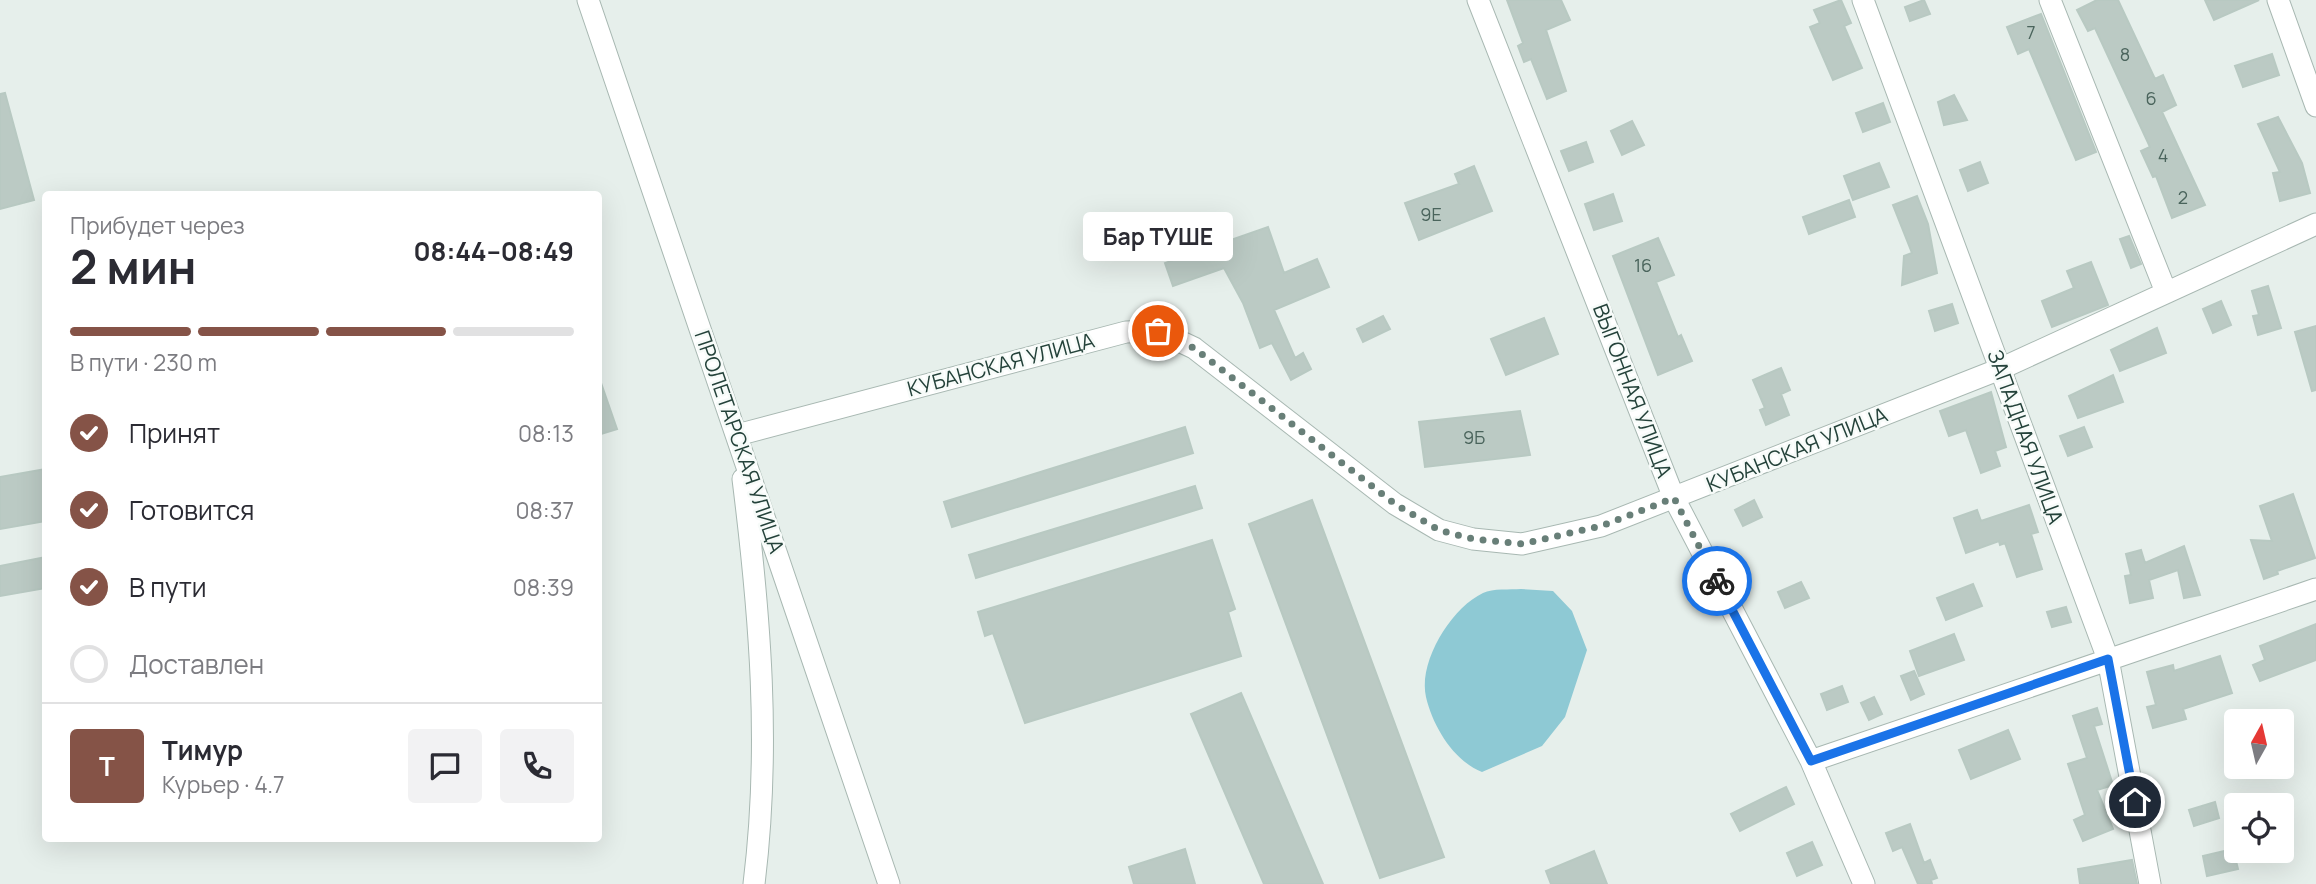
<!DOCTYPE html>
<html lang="ru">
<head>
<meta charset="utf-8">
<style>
	:root { --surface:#fff; --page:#f2f2f3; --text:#2b2b33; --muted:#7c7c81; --line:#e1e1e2; --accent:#855347 }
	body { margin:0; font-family:Manrope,sans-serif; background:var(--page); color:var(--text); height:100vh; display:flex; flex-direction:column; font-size:26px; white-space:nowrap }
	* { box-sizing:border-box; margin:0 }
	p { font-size:23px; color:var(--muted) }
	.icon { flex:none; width:38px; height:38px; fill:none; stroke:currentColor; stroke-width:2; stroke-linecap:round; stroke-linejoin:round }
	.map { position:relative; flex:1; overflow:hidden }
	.details { position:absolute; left:42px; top:191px; width:560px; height:651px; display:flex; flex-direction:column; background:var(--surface); border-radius:7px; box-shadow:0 7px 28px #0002 }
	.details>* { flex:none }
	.needle { width:46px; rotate:8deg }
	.fabs { position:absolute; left:2224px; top:709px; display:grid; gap:14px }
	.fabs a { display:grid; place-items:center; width:70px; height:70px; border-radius:7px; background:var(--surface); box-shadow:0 7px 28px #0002; font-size:35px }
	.pin { position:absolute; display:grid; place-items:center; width:60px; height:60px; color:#fff; margin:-30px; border:4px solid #fff; border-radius:50%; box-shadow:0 2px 7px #0007 }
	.courier { position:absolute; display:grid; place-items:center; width:70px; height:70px; margin:-35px; border:5px solid #1a73e8; border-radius:50%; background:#fff; color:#222; box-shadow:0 2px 9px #0007 }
	.bubble { position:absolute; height:49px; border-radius:7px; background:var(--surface); box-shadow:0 7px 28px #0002; font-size:23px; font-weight:700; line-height:49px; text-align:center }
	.summary em { font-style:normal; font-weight:700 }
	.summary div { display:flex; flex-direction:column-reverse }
	.summary { display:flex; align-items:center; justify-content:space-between; height:119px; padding:0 28px }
	h1 { font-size:46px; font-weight:700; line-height:52px }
	.bar { display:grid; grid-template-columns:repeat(4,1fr); gap:10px 7px; align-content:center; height:84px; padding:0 28px }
	.bar i { height:9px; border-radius:5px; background:var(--line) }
	.bar .selected { background:var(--accent) }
	.bar p { grid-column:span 4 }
	.line { display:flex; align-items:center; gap:18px; padding:0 28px; border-top:2px solid var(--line) }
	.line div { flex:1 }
	.round { display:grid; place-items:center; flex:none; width:74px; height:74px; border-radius:7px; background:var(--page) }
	ol { padding:0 28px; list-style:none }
	li { display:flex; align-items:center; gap:21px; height:77px }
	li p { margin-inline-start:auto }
	li .icon { padding:7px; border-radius:50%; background:var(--accent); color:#fff; stroke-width:4 }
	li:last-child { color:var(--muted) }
	li i { width:38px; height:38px; border:4px solid var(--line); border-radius:50% }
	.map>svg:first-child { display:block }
	.water { fill:#8ec9d4 }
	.building { fill:#bbcac4; stroke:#b8c9c2; stroke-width:2 }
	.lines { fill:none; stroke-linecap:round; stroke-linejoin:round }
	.minor-casing { stroke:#a8b8b2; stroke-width:23 }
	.minor { stroke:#fff; stroke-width:21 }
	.done { stroke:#687f78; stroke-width:7; stroke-dasharray:0 12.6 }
	.route { stroke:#1a73e8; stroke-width:9 }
	.labels { text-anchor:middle; stroke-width:5; stroke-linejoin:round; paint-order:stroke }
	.number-label { font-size:18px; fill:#4a645c }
	.street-label { font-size:21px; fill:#24423a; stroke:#f7fbf9 }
</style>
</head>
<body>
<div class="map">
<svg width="2316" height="884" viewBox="0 0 2316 884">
	<rect width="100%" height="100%" fill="#e6efeb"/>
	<path class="water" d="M1521 589 1553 591 1572 611 1587 650 1565 717 1542 746 1482 772C1454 761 1433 727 1426 697 1418 662 1451 608 1483 593 1493 588 1510 590 1521 589Z"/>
	<path class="building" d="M1507 0H1561L1570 20 1546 30 1566 91 1547 99 1531 59 1524 62 1518 46 1523 43Z
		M1841 0 1851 23 1844 26 1862 68 1833 80 1810 27 1820 23 1814 10Z
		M1924 0 1930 14 1910 21 1905 7Z
		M2097 0H2118L2155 79 2163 75 2176 105 2162 112 2205 205 2172 218 2156 176 2153 177 2141 151 2150 147 2095 28 2088 31 2077 10Z
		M2205 0H2259L2214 20Z
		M2041 14 2096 152 2076 160 2029 49 2018 54 2007 27Z
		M2272 54 2279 75 2243 87 2235 66Z
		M5 93 34 200 0 209V94Z
		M1954 95 1967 120 1944 125 1938 102Z
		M1883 103 1890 122 1863 132 1856 113Z
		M2278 117 2302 163 2310 193 2280 201 2273 173 2280 172 2258 124Z
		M1632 121 1644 145 1622 155 1611 131Z
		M1586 142 1593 162 1569 171 1561 151Z
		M1980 162 1988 183 1968 191 1960 170Z
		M1879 163 1889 187 1853 200 1844 176Z
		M1474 166 1492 211 1419 240 1405 203 1459 184 1455 174Z
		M1613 194 1622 221 1594 230 1585 204Z
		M1917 196 1928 224 1937 273 1902 285 1904 256 1912 253 1893 205Z
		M1849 200 1855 217 1809 234 1803 217Z
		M1268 227 1284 273 1317 259 1329 287 1274 310 1295 358 1303 353 1311 369 1291 380 1272 343 1260 348 1243 303 1224 268 1173 286 1165 263Z
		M2129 236 2141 264 2131 268 2120 239Z
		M1658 238 1674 275 1656 282 1678 337 1681 335 1692 361 1658 375 1613 256Z
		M2091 262 2108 305 2052 327 2042 301 2074 288 2067 271Z
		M2268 286 2281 328 2258 335 2253 316 2259 315 2252 291Z
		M2221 301 2231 325 2213 333 2203 309Z
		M1952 304 1958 323 1935 331 1929 311Z
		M1383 316 1390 329 1363 342 1357 329Z
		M1544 318 1558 354 1506 375 1491 339Z
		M2316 326V390L2312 391 2295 332Z
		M2157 328 2166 353 2120 371 2111 350Z
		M1781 368 1790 390 1781 394 1789 415 1766 425 1760 410 1765 408 1753 380Z
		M2113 375 2123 402 2078 418 2069 396Z
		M598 383H601L617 429 598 435Z
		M1991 392 2006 447 1995 451 2000 466 1981 473 1966 430 1949 436 1940 411Z
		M1520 411 1530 455 1425 467 1419 422Z
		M1185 427 1193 453 952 527 944 502Z
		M2084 427 2092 447 2068 456 2060 436Z
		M46 469V521L0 529V477Z
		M1195 486 1202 508 976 578 969 555Z
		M2293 494 2315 558 2277 571 2278 574 2264 579 2251 540 2272 541 2260 506Z
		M1312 500 1444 857 1380 878 1249 524Z
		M1754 500 1762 517 1743 526 1735 510Z
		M2029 505 2038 532 2031 534 2042 569 2017 577 2005 543 2000 545 1999 541 1966 553 1954 518 1977 510 1981 521Z
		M1212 540 1235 609 1228 612 1241 656 1025 723 993 633 985 636 978 612Z
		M2184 546 2200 595 2184 598 2178 570 2149 580 2153 598 2130 603 2125 576 2131 575 2126 554 2141 550 2145 563Z
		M46 557V588L0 596V566Z
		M1801 582 1809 598 1785 608 1778 592Z
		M1973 584 1982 606 1946 620 1937 598Z
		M2066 607 2071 622 2052 627 2047 612Z
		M2316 624V660L2260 681 2253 665 2265 660 2260 646Z
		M1954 634 1964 660 1919 676 1910 651Z
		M2220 656 2232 693 2183 709 2186 719 2153 728 2147 707 2156 705 2147 672 2173 665 2174 671Z
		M1914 671 1924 694 1911 700 1901 676Z
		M1842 686 1848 702 1827 710 1821 694Z
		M1241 693 1323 884H1264L1191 714Z
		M1874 697 1882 714 1869 720 1861 703Z
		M2097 708 2102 724 2094 726 2113 785 2097 790 2113 829 2083 841 2074 820 2085 815 2068 764 2087 758 2073 716Z
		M2008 730 2020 759 1971 779 1959 750Z
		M1786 787 1794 804 1740 831 1731 814Z
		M2215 802 2219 818 2194 826 2189 810Z
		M1910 824 1924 863 1930 860 1937 878 1931 880 1932 884H1918L1902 847 1893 851 1886 833Z
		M1812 842 1822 865 1797 876 1787 853Z
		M1185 849 1195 884H1134L1129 867Z
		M2233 849 2238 869 2207 876 2203 856Z
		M1594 851 1607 884H1551L1546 871Z
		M2132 860 2137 884H2080L2078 869Z"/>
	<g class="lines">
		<defs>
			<path id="minor" d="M588 0 889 884
				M1478 0 1674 498 1811 761 1864 884
				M1863 0 2108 659 2150 884
				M2050 0 2166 292
				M2278 0 2316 106
				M737 435 1126 332 1158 331 1194 348 1395 504 1439 530 1473 539 1522 544 1601 526 2000 369 2316 224
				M743 479C760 615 771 746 754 884
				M1811 761 2316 589"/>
		</defs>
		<use href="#minor" class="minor-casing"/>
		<use href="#minor" class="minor"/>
	</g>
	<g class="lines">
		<path class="done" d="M1158 331 1194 348 1395 504 1439 530 1473 539 1522 544 1601 526 1674 498 1717 581"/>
		<path class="route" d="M1717 581 1811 761 2108 659 2135 802"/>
	</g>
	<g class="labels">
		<g class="number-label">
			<text x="2031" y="39">7</text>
			<text x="2125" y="61">8</text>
			<text x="2151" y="105">6</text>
			<text x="2163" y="162">4</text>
			<text x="2183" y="204">2</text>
			<text x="1431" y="221">9Е</text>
			<text x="1643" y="272">16</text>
			<text x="1474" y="444">9Б</text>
		</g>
		<g class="street-label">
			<text transform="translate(1001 365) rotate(-15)" y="7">КУБАНСКАЯ УЛИЦА</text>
			<text transform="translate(1632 391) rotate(69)" y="7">ВЫГОННАЯ УЛИЦА</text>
			<text transform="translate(2025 437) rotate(70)" y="7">ЗАПАДНАЯ УЛИЦА</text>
			<text transform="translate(739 442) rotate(71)" y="7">ПРОЛЕТАРСКАЯ УЛИЦА</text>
			<text transform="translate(1797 450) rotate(-22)" y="7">КУБАНСКАЯ УЛИЦА</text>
		</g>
	</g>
</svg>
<div class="fabs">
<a><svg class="needle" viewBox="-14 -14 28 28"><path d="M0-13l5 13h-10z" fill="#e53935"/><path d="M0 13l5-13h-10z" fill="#7c7c81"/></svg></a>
<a><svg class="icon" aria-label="locate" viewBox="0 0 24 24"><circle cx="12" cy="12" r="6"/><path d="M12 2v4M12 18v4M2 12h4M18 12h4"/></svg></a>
</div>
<div class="pin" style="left:1158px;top:331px;background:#ea580c"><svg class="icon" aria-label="bag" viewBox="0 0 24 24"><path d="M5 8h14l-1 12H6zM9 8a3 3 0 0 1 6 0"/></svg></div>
<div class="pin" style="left:2135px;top:802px;background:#1f2937"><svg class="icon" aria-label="home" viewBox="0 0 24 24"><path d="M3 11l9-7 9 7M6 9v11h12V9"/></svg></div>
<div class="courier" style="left:1717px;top:581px"><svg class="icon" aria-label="bike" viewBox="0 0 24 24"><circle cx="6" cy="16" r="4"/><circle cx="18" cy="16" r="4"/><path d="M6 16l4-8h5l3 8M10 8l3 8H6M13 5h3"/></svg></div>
<div class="bubble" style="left:1083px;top:212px;width:150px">Бар ТУШЕ</div>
<section class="details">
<div class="summary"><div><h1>2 мин</h1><p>Прибудет через</p></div><em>08:44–08:49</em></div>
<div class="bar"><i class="selected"></i><i class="selected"></i><i class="selected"></i><i></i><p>В пути · 230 m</p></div>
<ol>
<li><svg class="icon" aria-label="check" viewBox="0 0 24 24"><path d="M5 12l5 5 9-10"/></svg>Принят<p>08:13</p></li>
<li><svg class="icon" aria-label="check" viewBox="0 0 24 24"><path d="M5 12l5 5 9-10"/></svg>Готовится<p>08:37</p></li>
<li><svg class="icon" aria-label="check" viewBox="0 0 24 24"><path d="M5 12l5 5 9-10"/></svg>В пути<p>08:39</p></li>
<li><i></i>Доставлен</li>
</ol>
<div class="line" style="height:126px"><b class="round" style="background:var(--accent);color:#fff">Т</b><div><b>Тимур</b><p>Курьер · 4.7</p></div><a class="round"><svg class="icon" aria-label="chat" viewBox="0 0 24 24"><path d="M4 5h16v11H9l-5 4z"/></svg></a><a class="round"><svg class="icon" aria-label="phone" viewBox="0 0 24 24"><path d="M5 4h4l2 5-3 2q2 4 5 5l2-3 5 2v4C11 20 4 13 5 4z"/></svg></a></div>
</section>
</div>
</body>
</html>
